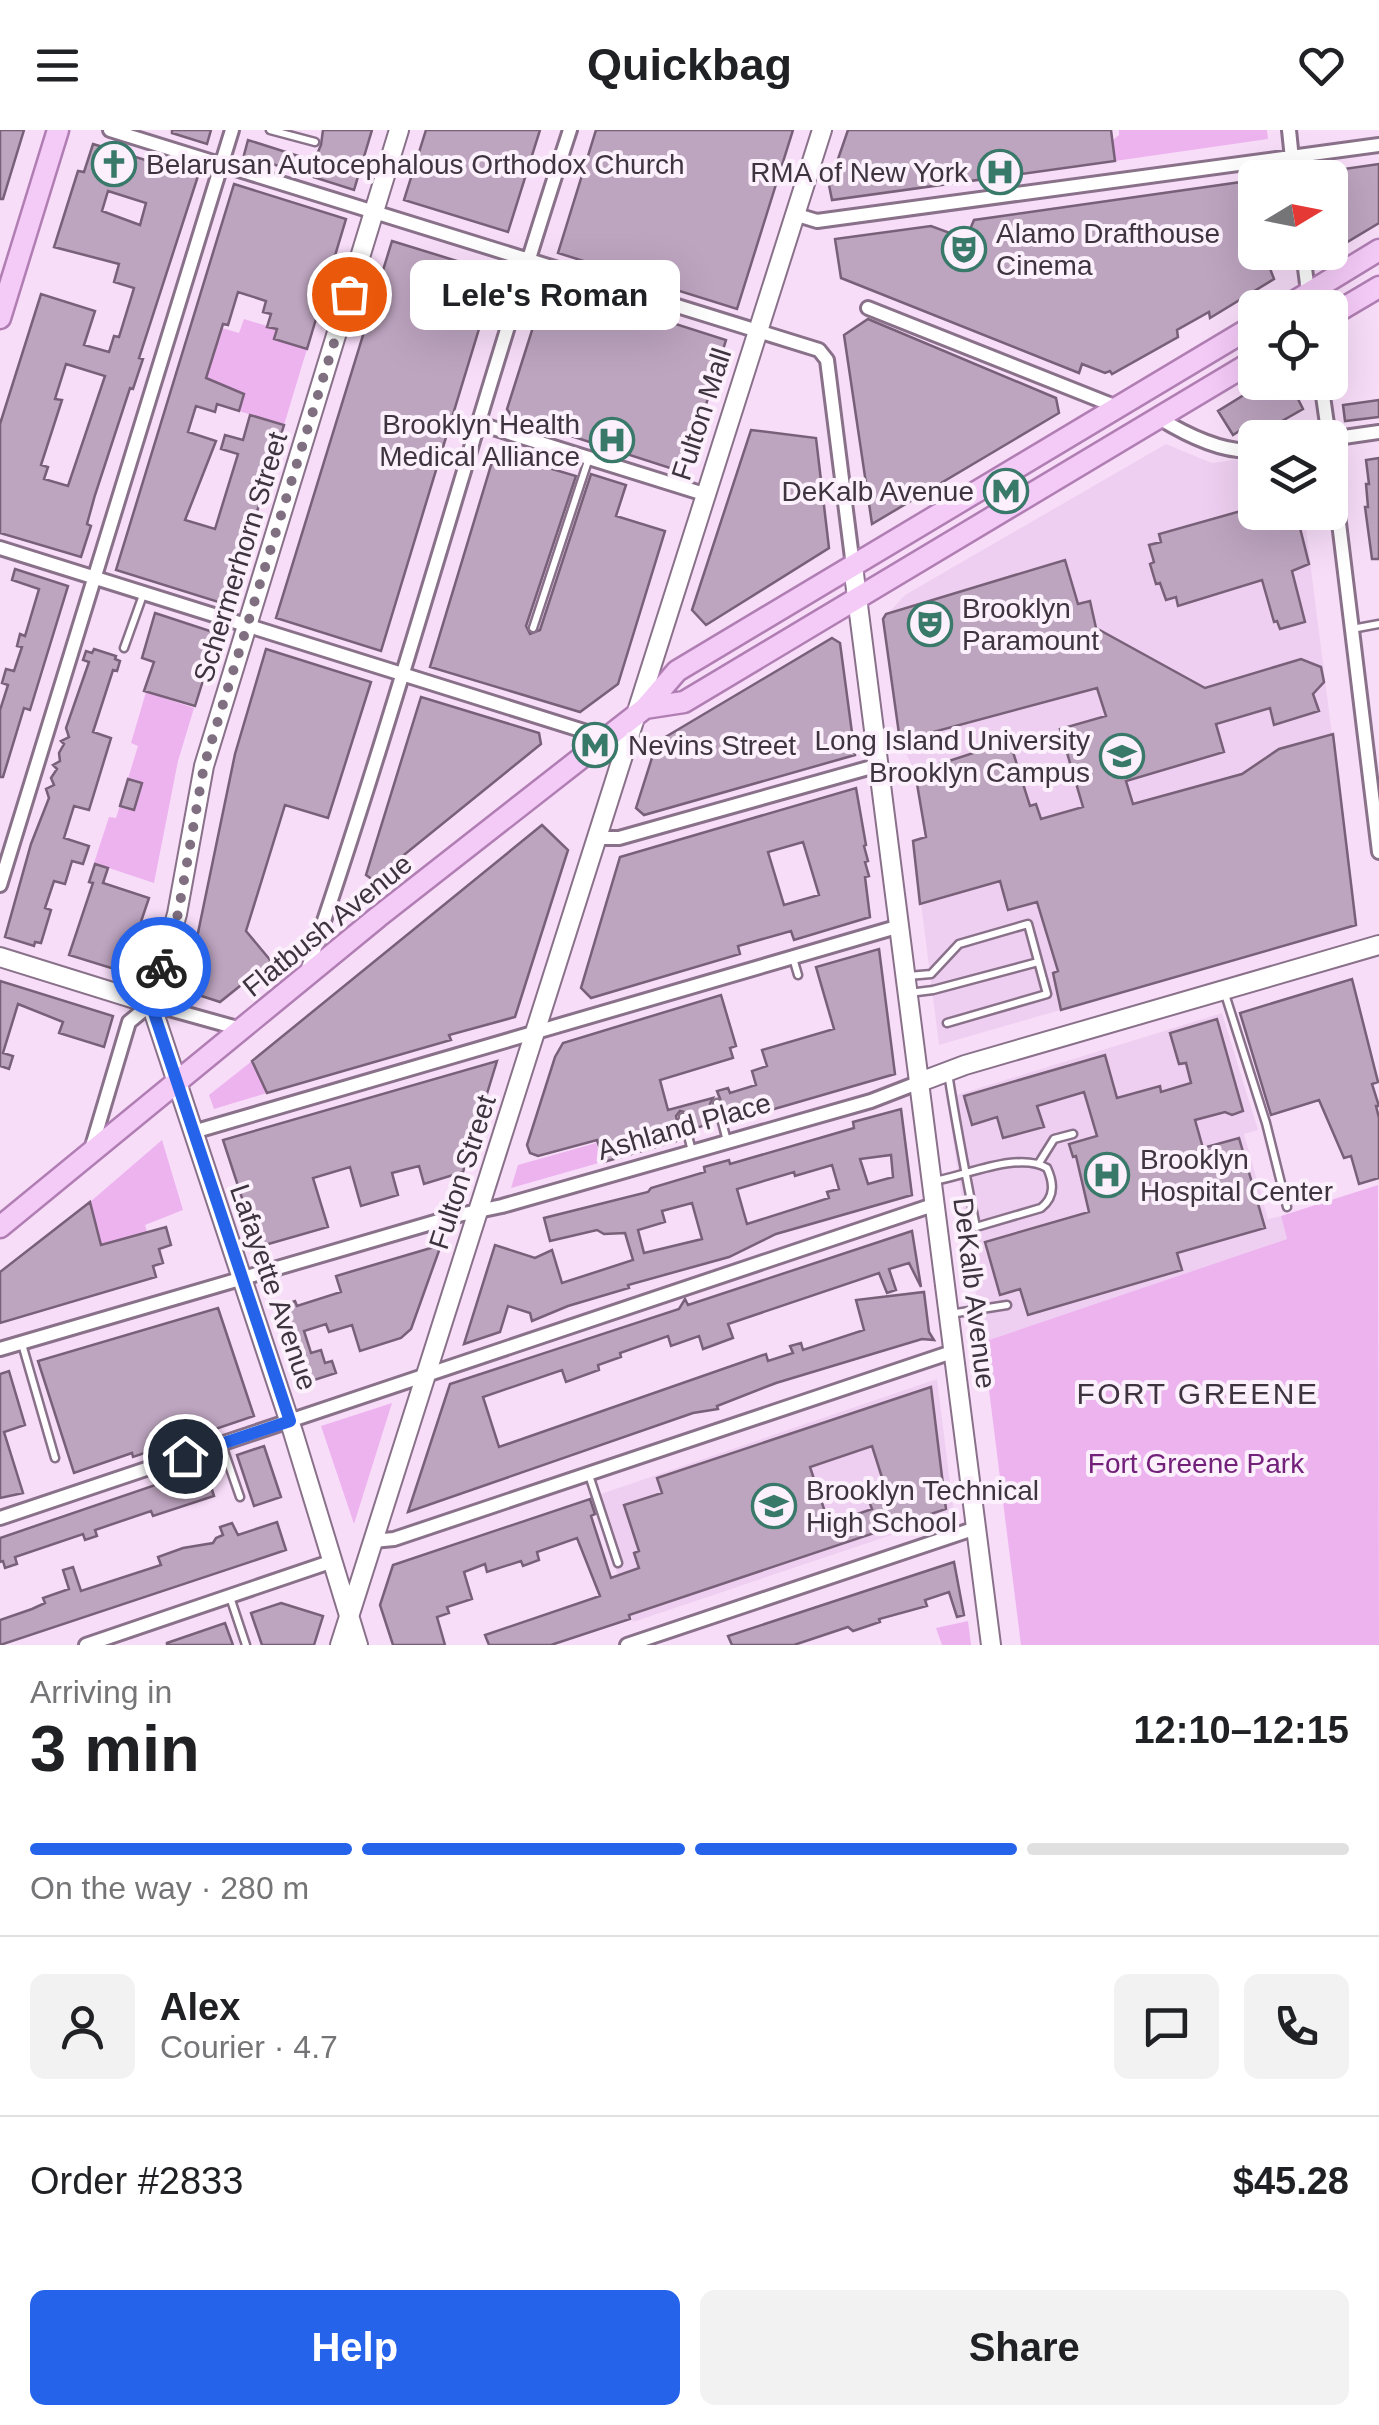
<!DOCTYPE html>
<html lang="en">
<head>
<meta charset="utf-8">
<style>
	:root { --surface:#fff; --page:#f2f2f2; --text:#202124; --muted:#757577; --line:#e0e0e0; --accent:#2563eb }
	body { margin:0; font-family:Arial,sans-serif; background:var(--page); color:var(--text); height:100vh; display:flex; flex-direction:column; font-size:38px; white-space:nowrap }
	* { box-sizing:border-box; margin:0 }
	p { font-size:32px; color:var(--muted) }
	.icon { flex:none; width:55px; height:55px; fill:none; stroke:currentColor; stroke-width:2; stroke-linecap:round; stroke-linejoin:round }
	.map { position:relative; height:1515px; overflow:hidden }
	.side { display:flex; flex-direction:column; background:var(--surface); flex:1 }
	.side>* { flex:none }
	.needle { width:65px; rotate:80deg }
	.fabs { position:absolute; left:1238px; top:30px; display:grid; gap:20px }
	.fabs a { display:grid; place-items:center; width:110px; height:110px; border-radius:15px; background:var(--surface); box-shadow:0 10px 40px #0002; font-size:50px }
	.pin { position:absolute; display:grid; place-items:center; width:85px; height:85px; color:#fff; margin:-42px; border:5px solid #fff; border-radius:50%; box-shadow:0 2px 10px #0007 }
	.courier { position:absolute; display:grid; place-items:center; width:100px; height:100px; margin:-50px; border:8px solid #2563eb; border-radius:50%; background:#fff; color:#222; box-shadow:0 2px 12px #0007 }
	.bubble { position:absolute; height:70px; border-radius:15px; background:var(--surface); box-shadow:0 10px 40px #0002; font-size:32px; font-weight:600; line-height:70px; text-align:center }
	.summary em { font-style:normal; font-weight:600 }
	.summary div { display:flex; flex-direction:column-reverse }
	.summary { display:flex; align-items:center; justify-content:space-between; height:170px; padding:0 30px }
	h1 { font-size:65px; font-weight:600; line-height:75px }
	.bar { display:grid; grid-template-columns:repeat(4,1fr); gap:15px 10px; align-content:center; height:120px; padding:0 30px }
	.bar i { height:12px; border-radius:8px; background:var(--line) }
	.bar .selected { background:var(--accent) }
	.bar p { grid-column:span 4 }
	.line { display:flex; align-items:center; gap:25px; padding:0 30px; border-top:2px solid var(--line) }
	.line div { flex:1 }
	.round { display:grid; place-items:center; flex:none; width:105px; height:105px; border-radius:15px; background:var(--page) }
	.button { display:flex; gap:20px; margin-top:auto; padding:20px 30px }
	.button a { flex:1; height:115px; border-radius:15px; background:var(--accent); color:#fff; font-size:40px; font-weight:600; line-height:115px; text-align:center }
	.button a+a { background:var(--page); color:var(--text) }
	header { display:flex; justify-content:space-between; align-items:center; height:130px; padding:0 30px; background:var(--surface); font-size:45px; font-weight:600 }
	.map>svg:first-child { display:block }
	.built { fill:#efcff1 }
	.green { fill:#ecb3ef }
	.building { fill:#bda4bf; stroke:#776078; stroke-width:2.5; fill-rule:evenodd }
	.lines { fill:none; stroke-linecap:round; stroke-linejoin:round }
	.lane-casing { stroke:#89718a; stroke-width:11 }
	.street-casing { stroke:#89718a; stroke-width:18 }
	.secondary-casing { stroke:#89718a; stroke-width:22 }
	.primary-casing { stroke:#b07eb3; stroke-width:25 }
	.lane { stroke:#fff; stroke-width:6 }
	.street { stroke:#fff; stroke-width:12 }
	.secondary { stroke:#fff; stroke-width:18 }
	.primary { stroke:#f4caf7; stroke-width:20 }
	.done { stroke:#7f6f80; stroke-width:10; stroke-dasharray:0 18 }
	.route { stroke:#2563eb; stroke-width:12 }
	.labels { text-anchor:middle; stroke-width:8; stroke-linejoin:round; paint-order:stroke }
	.poi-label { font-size:28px; fill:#3e343f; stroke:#fbf0fc; text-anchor:start }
	.street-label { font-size:28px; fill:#3e343f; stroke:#fbf0fc }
	.park-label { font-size:28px; fill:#72207a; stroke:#fbf0fc }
	.neighbourhood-label { font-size:30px; letter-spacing:2.5px; fill:#3e343f; stroke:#fbf0fc }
</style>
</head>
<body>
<header><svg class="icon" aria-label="menu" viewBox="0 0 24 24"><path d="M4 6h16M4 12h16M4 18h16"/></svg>Quickbag<svg class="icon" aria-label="heart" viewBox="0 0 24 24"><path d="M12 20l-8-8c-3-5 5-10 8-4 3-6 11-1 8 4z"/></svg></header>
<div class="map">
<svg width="1379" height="1515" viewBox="0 0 1379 1515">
	<rect width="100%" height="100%" fill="#f8ddf9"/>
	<path class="built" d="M1166 314 1212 333 1255 327V382L1304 383 1356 795 939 915 913 711 937 703 915 642 900 611 883 489 905 465Z
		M1222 883 1258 1000 1244 1004 1268 1089 1281 1086 1287 1109 983 1212 947 968Z
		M937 1249 954 1384 633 1492 592 1367Z"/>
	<path class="green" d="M1119 0H1267L1268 9 1115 31 1113 10 1119 5Z
		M244 189 277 199 274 209 307 219 284 295 239 281 244 264 206 248 222 198 239 203Z
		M146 562 194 578 178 631 154 753 94 733 109 687 116 688 138 616 131 613Z
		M252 931 267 963 214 979 209 965Z
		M162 1010 183 1080 145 1095 147 1102 101 1115 90 1072Z
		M596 1013 602 1032 511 1058 518 1035Z
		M1378 1055 1379 1515H1021L983 1212 1287 1109 1281 1086Z
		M392 1273 354 1394 321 1296Z
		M968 1491 971 1515H942L936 1498Z"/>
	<path class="building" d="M0 0H24L3 69H0Z
		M172 0H211L207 14 172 3Z
		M323 0H372L354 60 244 25 248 10 314 31 321 15Z
		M426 0H540L508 102 404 70Z
		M596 0H793L737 179 558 123Z
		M848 0H1111L1115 31 832 70 829 55Z
		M93 14 198 46 139 228 143 229 133 259 130 258 95 365 87 394 91 396 81 427 0 403V294L41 164 95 181 84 215 109 222 114 206 119 207 134 158 114 152 119 134 54 117 78 41 84 42ZM108 61 146 73 140 95 102 81ZM66 234 105 246 68 356 44 349 48 337 41 335 62 270 55 269Z
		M1379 34V93L1339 117 1330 118V41Z
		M1255 50V122H1271L1273 135 1269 136 1274 149 1210 188 1209 182 1177 200 1178 207 1112 244 1110 241 1105 243 1082 234 1079 243 841 148 835 109 931 96 966 109 974 90Z
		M234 54 346 89 307 219 274 209 277 199 267 197 271 184 263 182 266 171 238 162 228 195 223 194 206 248 244 264 239 281 217 274 215 282 196 276 188 302 216 311 185 390 215 399 238 324 221 319 225 305 243 310 250 285 284 295 228 475 116 440Z
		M392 111 496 143 381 521 276 488Z
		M547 153 726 210 687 336 676 340 512 287 507 279Z
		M868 189 1056 268 1059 283 872 394 844 205Z
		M1265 252H1293L1300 265 1297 267 1303 279 1261 303 1254 302 1250 294 1233 305 1218 281Z
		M1379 270V287L1345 291 1343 275Z
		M751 300 816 308 829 418 706 495 692 480Z
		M495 322 576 346 526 496 530 504 540 500 591 344 626 355 616 386 665 401 618 554 580 582 430 537Z
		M1379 328V429H1372L1365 377H1368L1366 354H1369L1366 330Z
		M1255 377V382H1296L1309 434 1292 441 1305 492 1280 499 1277 491 1274 492 1262 450 1178 476 1176 467 1166 470 1160 453 1156 454 1150 434 1154 432 1149 415 1161 412 1159 404Z
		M1065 430 1078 474 1090 471 1096 498 1205 558 1301 529 1321 537 1324 552 1313 564 1319 581 1274 595 1270 578 1216 594 1224 622 1126 651 1133 674 1242 644 1279 619 1333 604 1356 795 1061 880 1053 843 1058 841 1037 772 1008 780 1000 751 920 774 913 711 926 707 915 642 1001 614 1007 603 1030 676 1036 674 1041 689 1083 677 1060 599 1106 586 1097 558 900 611 883 489 886 484Z
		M15 439 68 456 30 580 24 578 3 647H0V580L8 555 2 553 6 539 14 541 22 517 17 516 20 504 25 506 39 459 12 450Z
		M155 483 213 502 216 509 195 576 144 561 154 532 142 528Z
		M832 508 840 513 855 625 644 685 636 678 657 612Z
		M94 519 116 526 115 529 120 531 117 541 113 540 93 602 111 608 89 680 74 676 64 708 89 716 83 734 72 731 65 754 54 751 45 778 51 780 41 813 35 812 34 816 5 807 31 714 49 668 46 659 54 655 51 648 57 639 53 635 60 631 59 623 64 614 61 611 69 607 66 598 89 532 83 530 86 521 92 523Z
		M266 519 371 552 328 688 285 675 246 801 271 831 220 872 186 861 235 624Z
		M421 567 539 603 541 614 373 750 366 745Z
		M128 649 142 653 134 680 120 676Z
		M856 658 866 715 864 716 868 731 865 732 869 746 865 747 870 787 794 810 791 801 738 816 740 824 591 868 581 858 620 727ZM803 712 819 765 784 775 768 722Z
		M542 695 568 720 515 887 449 905 451 910 267 963 252 931Z
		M95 734 108 738 103 753 149 768 124 842 69 825 93 753 89 752Z
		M879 819 895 944 764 982 763 979 728 989 717 961 728 958 730 963 756 955 752 941 767 936 762 920 834 899 816 837Z
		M1352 849 1378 952 1372 954 1379 976H1376L1379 988V1048L1359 1054 1351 1026 1344 1028 1319 970 1271 985 1240 883Z
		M0 851 113 886 104 917 59 903 63 892 18 874 3 923 13 926 9 939 0 936Z
		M721 865 736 916 730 918 733 928 660 950 668 980 713 968 710 974 715 992 693 999 688 983 680 981 676 986 680 1003 675 1004 677 1011 604 1032 597 1010 538 1026 530 1023 527 1015 555 927 563 913Z
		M1217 889 1243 981 1232 985 1225 982 1195 990 1203 1018 1239 1008 1265 1098 1177 1123 1182 1140 1028 1185 1020 1159 1000 1165 985 1112 1089 1082 1076 1026 1073 1027 1069 1014 1097 1006 1084 962 1037 976 1044 997 1003 1008 997 987 972 995 964 966 1105 925 1117 968 1160 956 1161 962 1191 953 1186 933 1179 934 1170 903Z
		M497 931 463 1042 424 1054 419 1036 392 1043 398 1065 361 1076 350 1037 313 1048 328 1097 258 1117 223 1010Z
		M901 979 912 1065 776 1104 729 1127 628 1155 629 1158 568 1176 532 1191 530 1183 508 1176 500 1202 464 1214 495 1115 535 1128 552 1120 562 1153 633 1130 625 1103 604 1104 597 1100 550 1111 544 1088 648 1062 651 1058 705 1042 704 1037 729 1030 730 1034 854 998 853 992ZM891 1025 893 1047 868 1054 860 1029ZM832 1035 839 1059 827 1062 829 1068 747 1094 737 1059 794 1042 795 1046ZM692 1073 702 1109 644 1123 638 1100 665 1092 662 1081Z
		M90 1072 101 1115 166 1097 171 1115 159 1119 163 1133 153 1136 156 1147 0 1193V1142Z
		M912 1101 921 1157 909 1133 889 1139 896 1160 887 1163 879 1143 728 1194 733 1208 703 1219 699 1206 671 1216 668 1206 620 1223 621 1227 598 1235 599 1240 566 1252 562 1240 483 1267 499 1317 766 1224 768 1231 793 1223 790 1216 801 1213 803 1220 864 1200 856 1170 924 1162 929 1202 934 1210 922 1209 776 1253 717 1276 718 1279 693 1283 408 1382 450 1254 679 1179 685 1169 688 1175Z
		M441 1115 411 1199 401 1208 360 1221 352 1195 329 1202 326 1194 304 1201 311 1223 321 1220 325 1233 332 1231 336 1243 305 1253 280 1176 295 1171 297 1176 341 1162 336 1146Z
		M218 1178 254 1286 133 1327 132 1323 74 1343 38 1231Z
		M9 1241 25 1295 4 1302 23 1363 0 1368V1244Z
		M931 1257 946 1379 629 1485 630 1489 551 1515H489L485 1505 600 1466 577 1408 537 1422 539 1430 523 1436 521 1431 487 1442 485 1434 464 1442 472 1469 447 1477 449 1483 437 1487 445 1515H393L380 1475 393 1435 590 1369 595 1384 591 1386 611 1448 639 1438 634 1423 639 1421 624 1375 662 1363 657 1348ZM872 1316 886 1360 867 1366 872 1379 829 1394 810 1337Z
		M264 1316 281 1367 254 1376 237 1325Z
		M205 1338 214 1366 153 1386 151 1381 95 1400 97 1406 85 1410 83 1404 15 1427 17 1434 5 1438 3 1431 0 1432V1408Z
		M277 1392 286 1420 0 1515V1490L32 1479 45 1473 43 1468 69 1459 63 1440 73 1437 81 1461 161 1435 158 1427 183 1418 213 1413 216 1408 223 1405 220 1397 232 1393 238 1405Z
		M954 1432 964 1485 957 1487 949 1462 925 1470 927 1476 879 1489 880 1492 853 1501 848 1497 794 1515H732L728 1506Z
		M281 1473 323 1486 314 1515H262L251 1483Z
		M225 1493 233 1515H167V1513Z"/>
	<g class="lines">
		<defs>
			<path id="lane" d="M270 0 315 12
				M533 498 589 328
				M1352 499 1379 494
				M124 518 143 465
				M793 828 798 845
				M908 846 931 844 959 814 1028 794 1047 864 947 893
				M1224 861 1266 993 1287 1077
				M909 863 933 860 1038 832
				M717 973 727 1011
				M683 987 692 1021
				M1039 1033 1054 1009 1073 1004
				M934 1051C965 1046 1019 1021 1047 1038 1054 1053 1055 1067 1041 1078L976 1097C966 1046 956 994 948 943
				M950 1184 1007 1175
				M22 1214 55 1328
				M222 1315 240 1367
				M589 1345 618 1433
				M230 1467 246 1515"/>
			<path id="street" d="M110 0 819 220 827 230 853 436
				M1289 0 1294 48
				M794 84 817 91 1379 15
				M1303 122 1310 178
				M868 178 1117 277
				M1321 252 1329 308
				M1159 288C1185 304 1225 324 1255 320
				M477 293 704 364
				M1330 309 1379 302
				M1330 319 1379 722
				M0 418 606 608
				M598 708H619L879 635
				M0 755 232 0
				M306 844C402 565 478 280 570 0
				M193 1002 900 796
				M90 1023 129 892 151 874 241 899
				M0 1219 459 1085 502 1076 871 971 920 952
				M0 1388 936 1074
				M373 1411 394 1409 955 1221
				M86 1515 333 1431
				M627 1515 976 1398"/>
			<path id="secondary" d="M853 436 991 1515
				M0 827 151 874
				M151 874 177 784 204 636 399 0
				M151 874 293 1302 358 1515
				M920 952 965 935 1379 815
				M340 1515 822 0"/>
			<path id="primary" d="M1284 178 1379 120
				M1330 186 1379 157
				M0 188 58 0
				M645 578 684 572 1255 230
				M0 1097 378 787 645 578 677 541 1255 195"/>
		</defs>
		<use href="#lane" class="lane-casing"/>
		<use href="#street" class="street-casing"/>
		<use href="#secondary" class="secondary-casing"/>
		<use href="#primary" class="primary-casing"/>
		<use href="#lane" class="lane"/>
		<use href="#street" class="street"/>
		<use href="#secondary" class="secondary"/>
		<use href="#primary" class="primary"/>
	</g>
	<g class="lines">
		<path class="done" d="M161 837 178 784 204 636 349 164"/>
		<path class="route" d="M161 837 151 874 290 1291 185 1326"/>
	</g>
	<defs>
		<symbol id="church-ring" viewBox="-11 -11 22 22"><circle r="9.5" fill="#fbf0fc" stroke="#387969" stroke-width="1.5"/><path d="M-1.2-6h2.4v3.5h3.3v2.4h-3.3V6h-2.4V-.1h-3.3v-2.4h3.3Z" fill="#387969"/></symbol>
		<symbol id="hospital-ring" viewBox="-11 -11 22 22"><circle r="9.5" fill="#fbf0fc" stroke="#387969" stroke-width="1.5"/><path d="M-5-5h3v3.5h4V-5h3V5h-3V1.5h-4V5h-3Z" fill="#387969"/></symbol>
		<symbol id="theatre-ring" viewBox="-11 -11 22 22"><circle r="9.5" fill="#fbf0fc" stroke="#387969" stroke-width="1.5"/><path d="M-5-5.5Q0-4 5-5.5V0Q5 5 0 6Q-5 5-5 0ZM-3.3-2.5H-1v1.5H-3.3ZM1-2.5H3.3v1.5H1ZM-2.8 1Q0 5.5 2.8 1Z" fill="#387969"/></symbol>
		<symbol id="metro-ring" viewBox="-11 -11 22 22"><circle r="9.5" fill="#fbf0fc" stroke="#387969" stroke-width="1.5"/><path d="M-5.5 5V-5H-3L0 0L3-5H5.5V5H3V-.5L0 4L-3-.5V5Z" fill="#387969"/></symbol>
		<symbol id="university-ring" viewBox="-11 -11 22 22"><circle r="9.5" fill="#fbf0fc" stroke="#387969" stroke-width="1.5"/><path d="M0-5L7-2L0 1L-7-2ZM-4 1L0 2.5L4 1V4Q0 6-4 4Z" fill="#387969"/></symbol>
		<symbol id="school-ring" viewBox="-11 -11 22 22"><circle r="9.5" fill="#fbf0fc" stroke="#387969" stroke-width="1.5"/><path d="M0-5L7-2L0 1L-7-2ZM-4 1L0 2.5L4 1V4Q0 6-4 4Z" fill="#387969"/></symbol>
	</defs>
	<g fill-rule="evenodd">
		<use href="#church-ring" x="89" y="9" width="50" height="50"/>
		<use href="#hospital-ring" x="975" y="17" width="50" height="50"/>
		<use href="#theatre-ring" x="939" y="94" width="50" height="50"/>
		<use href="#hospital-ring" x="587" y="285" width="50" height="50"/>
		<use href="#metro-ring" x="981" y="336" width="50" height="50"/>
		<use href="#theatre-ring" x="905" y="469" width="50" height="50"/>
		<use href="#metro-ring" x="570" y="590" width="50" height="50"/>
		<use href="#university-ring" x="1097" y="601" width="50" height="50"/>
		<use href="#hospital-ring" x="1082" y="1020" width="50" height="50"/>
		<use href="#school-ring" x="749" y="1351" width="50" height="50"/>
	</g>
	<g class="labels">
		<g class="poi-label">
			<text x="146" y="44">Belarusan Autocephalous Orthodox Church</text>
			<text x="968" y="52" text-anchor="end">RMA of New York</text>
			<text x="996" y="113">Alamo Drafthouse<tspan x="996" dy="32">Cinema</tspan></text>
			<text x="580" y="304" text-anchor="end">Brooklyn Health<tspan x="580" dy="32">Medical Alliance</tspan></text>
			<text x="974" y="371" text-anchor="end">DeKalb Avenue</text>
			<text x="962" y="488">Brooklyn<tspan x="962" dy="32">Paramount</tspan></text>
			<text x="1090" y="620" text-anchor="end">Long Island University<tspan x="1090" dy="32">Brooklyn Campus</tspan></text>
			<text x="628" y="625">Nevins Street</text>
			<text x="1140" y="1039">Brooklyn<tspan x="1140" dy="32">Hospital Center</tspan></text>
			<text x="806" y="1370">Brooklyn Technical<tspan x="806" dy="32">High School</tspan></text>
		</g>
		<g class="street-label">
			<text transform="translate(701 284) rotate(-72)" y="10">Fulton Mall</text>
			<text transform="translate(240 427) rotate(-73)" y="10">Schermerhorn Street</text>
			<text transform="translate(327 795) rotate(-39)" y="10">Flatbush Avenue</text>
			<text transform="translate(684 996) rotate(-16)" y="10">Ashland Place</text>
			<text transform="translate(462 1042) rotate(-72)" y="10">Fulton Street</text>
			<text transform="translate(274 1157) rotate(71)" y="10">Lafayette Avenue</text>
			<text transform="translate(975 1163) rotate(83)" y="10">DeKalb Avenue</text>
		</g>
		<g class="park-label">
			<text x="1196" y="1343">Fort Greene Park</text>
		</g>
		<g class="neighbourhood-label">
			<text x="1198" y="1274">FORT GREENE</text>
		</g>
	</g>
</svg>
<div class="fabs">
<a><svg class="needle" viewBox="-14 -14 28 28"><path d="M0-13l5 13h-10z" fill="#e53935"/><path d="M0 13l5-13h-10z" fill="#757577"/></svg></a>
<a><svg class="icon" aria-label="locate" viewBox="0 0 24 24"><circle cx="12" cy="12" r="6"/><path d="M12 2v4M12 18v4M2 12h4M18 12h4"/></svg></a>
<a><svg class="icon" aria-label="layers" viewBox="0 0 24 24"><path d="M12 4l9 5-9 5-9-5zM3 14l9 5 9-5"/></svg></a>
</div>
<div class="pin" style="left:349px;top:164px;background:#ea580c"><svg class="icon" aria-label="bag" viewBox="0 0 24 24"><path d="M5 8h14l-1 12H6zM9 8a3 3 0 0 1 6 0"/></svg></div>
<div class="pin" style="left:185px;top:1326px;background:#1f2937"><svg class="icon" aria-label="home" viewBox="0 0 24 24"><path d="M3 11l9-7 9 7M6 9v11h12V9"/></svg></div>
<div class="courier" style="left:161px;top:837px"><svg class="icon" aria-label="bike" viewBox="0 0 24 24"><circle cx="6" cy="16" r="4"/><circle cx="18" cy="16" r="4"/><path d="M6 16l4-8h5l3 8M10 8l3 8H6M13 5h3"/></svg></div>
<div class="bubble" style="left:410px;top:130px;width:270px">Lele's Roman</div>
</div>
<section class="side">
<div class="summary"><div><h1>3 min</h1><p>Arriving in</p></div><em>12:10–12:15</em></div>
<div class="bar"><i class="selected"></i><i class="selected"></i><i class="selected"></i><i></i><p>On the way · 280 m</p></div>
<div class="line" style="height:180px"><a class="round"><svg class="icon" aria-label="person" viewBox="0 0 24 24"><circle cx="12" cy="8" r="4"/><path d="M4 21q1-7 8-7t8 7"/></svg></a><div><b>Alex</b><p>Courier · 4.7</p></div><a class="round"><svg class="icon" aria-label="chat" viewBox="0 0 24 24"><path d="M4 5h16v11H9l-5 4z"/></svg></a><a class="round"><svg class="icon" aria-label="phone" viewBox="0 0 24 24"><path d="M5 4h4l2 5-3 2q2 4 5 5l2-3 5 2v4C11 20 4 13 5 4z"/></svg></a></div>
<div class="line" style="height:130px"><div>Order #2833</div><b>$45.28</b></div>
<div class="button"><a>Help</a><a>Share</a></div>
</section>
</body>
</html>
